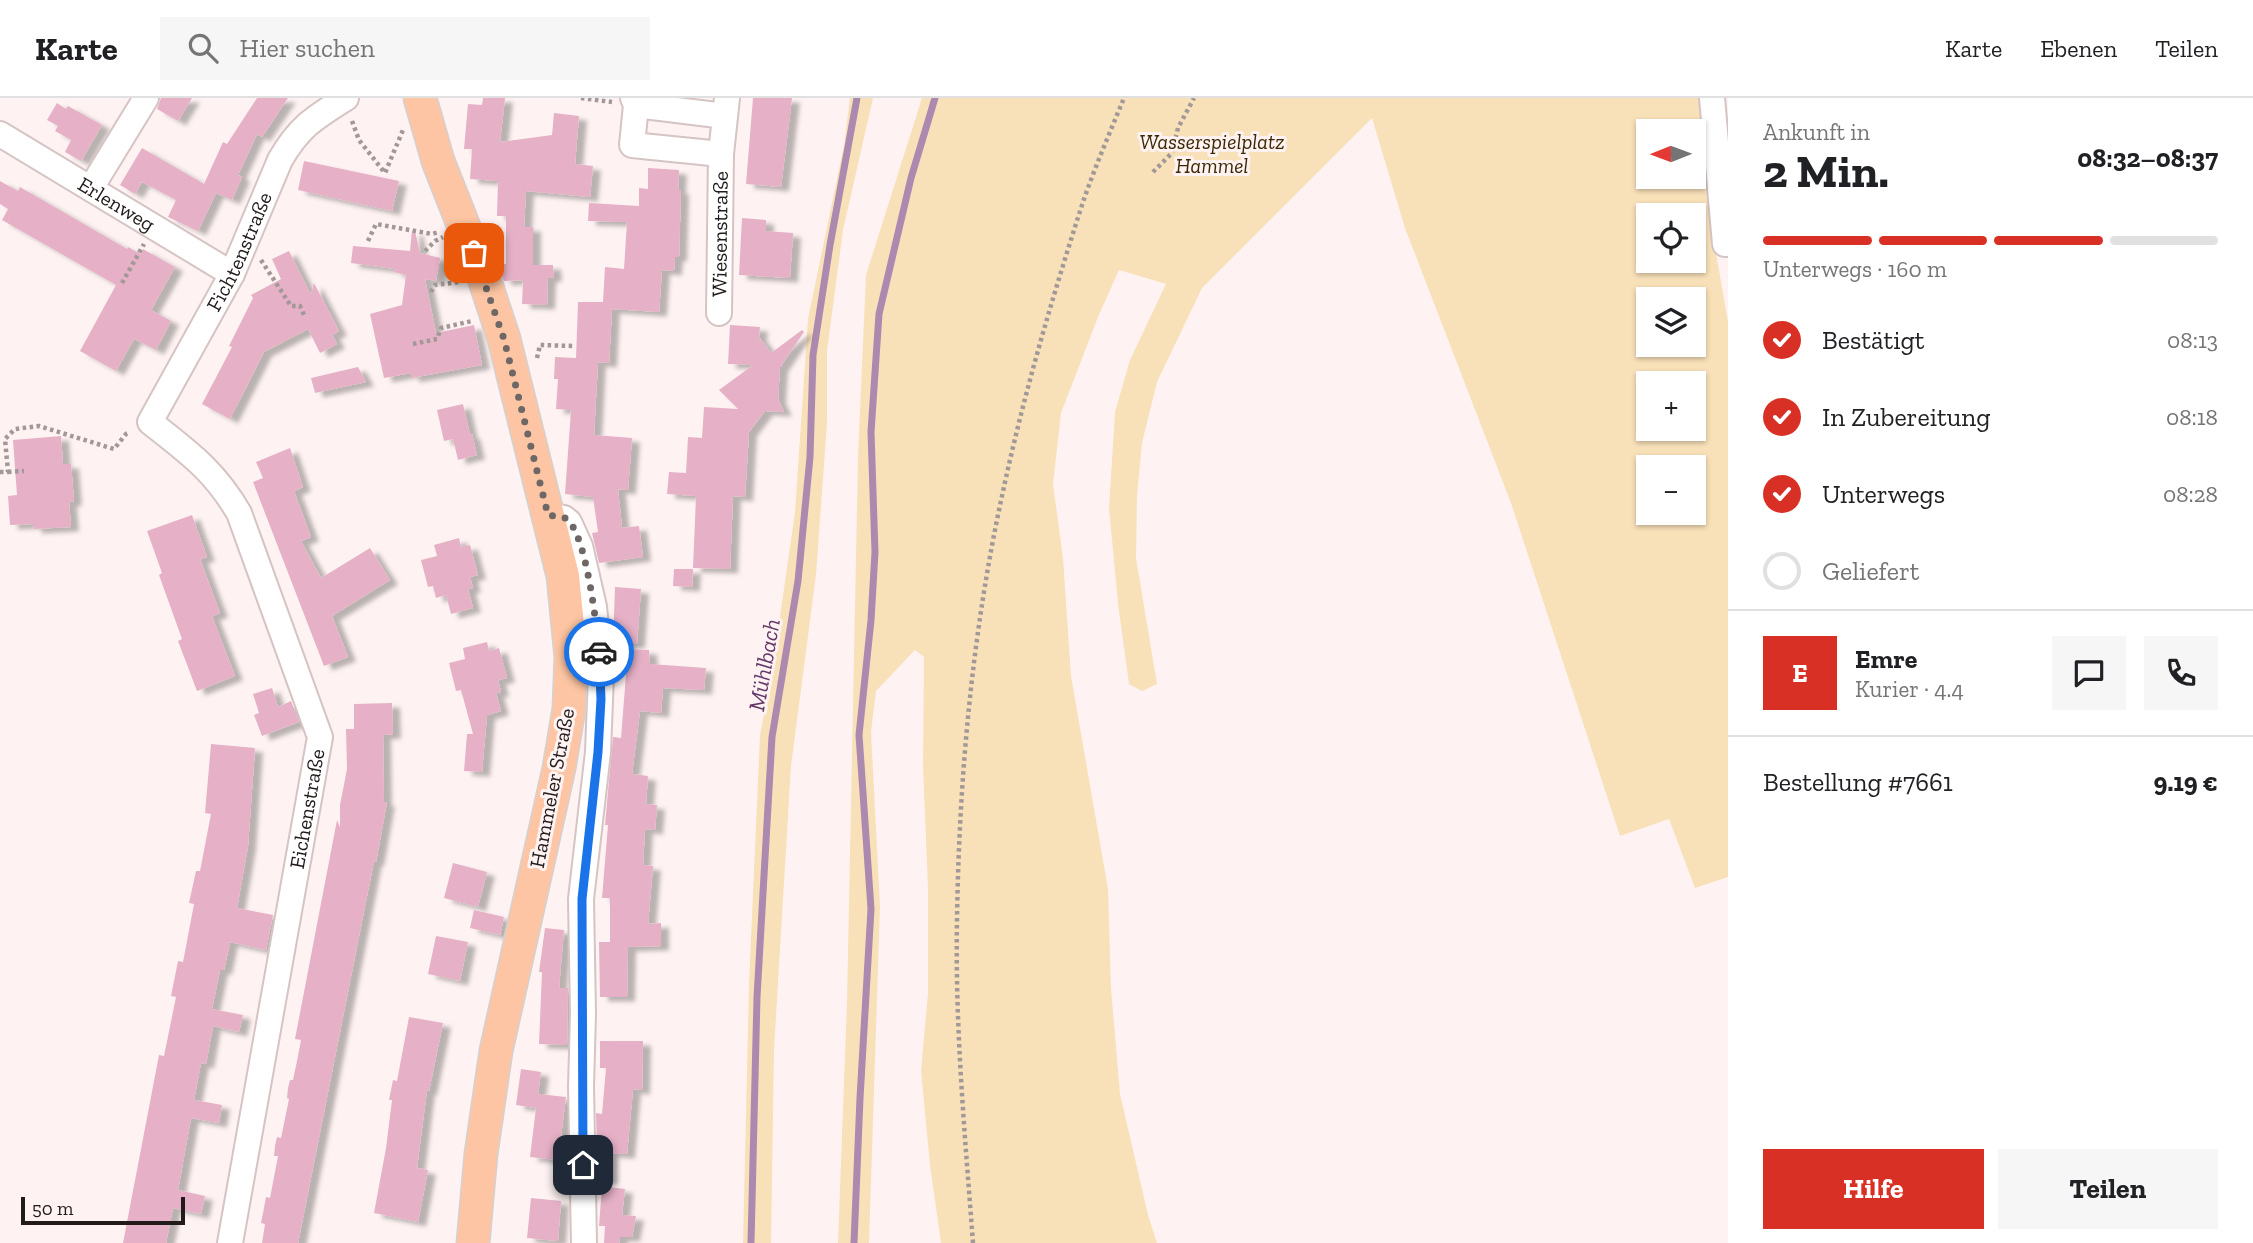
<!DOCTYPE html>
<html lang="de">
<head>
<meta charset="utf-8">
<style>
	:root { --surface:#fff; --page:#f6f6f6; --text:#202124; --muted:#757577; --line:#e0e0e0; --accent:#d93025 }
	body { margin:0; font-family:"Zilla Slab",serif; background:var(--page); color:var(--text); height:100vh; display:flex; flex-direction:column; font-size:26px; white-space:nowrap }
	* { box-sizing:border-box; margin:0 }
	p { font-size:23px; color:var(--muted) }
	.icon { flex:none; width:38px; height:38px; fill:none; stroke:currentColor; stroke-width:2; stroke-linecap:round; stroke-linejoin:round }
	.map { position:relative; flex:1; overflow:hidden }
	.side { display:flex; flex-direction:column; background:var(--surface); width:525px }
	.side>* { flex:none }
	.needle { width:46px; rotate:269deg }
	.controls { position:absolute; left:1636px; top:21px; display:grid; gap:14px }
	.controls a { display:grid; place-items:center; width:70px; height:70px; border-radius:0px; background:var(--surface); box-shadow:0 2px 5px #0004; font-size:35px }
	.scale { position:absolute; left:21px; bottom:18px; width:164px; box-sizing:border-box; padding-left:7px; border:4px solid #211b1a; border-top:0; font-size:19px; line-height:24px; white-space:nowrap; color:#211b1a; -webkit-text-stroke:5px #fef3f2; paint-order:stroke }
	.pin { position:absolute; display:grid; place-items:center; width:60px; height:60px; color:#fff; margin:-30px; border-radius:14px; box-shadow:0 4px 10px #0006 }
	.courier { position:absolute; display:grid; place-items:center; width:70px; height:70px; margin:-35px; border:5px solid #1a73e8; border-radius:50%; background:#fff; color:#222; box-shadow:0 2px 9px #0007 }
	.head em { font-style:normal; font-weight:700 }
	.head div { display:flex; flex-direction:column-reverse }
	.head { display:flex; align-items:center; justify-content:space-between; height:119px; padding:0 35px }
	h1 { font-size:46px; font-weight:700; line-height:52px }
	.bar { display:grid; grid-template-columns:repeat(4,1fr); gap:10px 7px; align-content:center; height:84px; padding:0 35px }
	.bar i { height:9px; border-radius:5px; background:var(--line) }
	.bar .current { background:var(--accent) }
	.bar p { grid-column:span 4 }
	.line { display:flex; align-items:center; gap:18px; padding:0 35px; border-top:2px solid var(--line) }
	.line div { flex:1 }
	.round { display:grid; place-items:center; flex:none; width:74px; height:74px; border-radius:0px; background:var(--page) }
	ol { padding:0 35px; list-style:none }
	li { display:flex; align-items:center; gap:21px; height:77px }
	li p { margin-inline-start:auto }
	li .icon { padding:7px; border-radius:50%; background:var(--accent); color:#fff; stroke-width:4 }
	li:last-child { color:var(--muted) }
	li i { width:38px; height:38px; border:4px solid var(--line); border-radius:50% }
	.button { display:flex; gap:14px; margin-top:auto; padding:14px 35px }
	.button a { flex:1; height:80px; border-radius:0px; background:var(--accent); color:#fff; font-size:28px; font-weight:700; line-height:80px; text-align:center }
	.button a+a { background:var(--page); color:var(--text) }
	header { display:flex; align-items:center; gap:42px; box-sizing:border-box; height:98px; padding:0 35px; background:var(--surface); border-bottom:2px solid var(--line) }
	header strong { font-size:33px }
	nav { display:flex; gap:38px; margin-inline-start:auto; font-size:24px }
	.search { width:490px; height:63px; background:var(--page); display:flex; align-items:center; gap:18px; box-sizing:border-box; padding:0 24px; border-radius:0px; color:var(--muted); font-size:26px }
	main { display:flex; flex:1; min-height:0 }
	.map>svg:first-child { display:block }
	.green { fill:#f8e1b9; fill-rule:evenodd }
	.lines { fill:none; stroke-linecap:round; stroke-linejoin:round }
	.stream { stroke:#ac89af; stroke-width:7 }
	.building { fill:#e6b1c6; filter:url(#shadow) }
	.minor-casing { stroke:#d5c4c3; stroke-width:28 }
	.major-casing { stroke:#d3d1d1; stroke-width:35 }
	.path { stroke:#a19897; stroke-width:4.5; stroke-dasharray:3.5 3.5; stroke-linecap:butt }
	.minor { stroke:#fff; stroke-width:24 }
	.major { stroke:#fdc5a3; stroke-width:32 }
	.done { stroke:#6e6766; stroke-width:7; stroke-dasharray:0 12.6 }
	.route { stroke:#1a73e8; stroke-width:9 }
	.labels { text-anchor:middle; stroke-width:6; stroke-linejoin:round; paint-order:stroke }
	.park-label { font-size:21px; font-style:italic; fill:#3b2802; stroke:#fef3f2 }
	.street-label { font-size:21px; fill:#211b1a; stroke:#fef3f2 }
	.water-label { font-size:23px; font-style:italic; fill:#643769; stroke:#fef3f2 }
</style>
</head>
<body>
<header>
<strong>Karte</strong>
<div class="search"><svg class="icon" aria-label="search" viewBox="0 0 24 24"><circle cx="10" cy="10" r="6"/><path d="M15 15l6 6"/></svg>Hier suchen</div>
<nav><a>Karte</a><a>Ebenen</a><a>Teilen</a></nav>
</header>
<main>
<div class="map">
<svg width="1728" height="1145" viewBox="0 0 1728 1145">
	<defs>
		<filter id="shadow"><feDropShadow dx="8" dy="4.5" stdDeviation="2" flood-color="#0004"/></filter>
	</defs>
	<rect width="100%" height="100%" fill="#fef3f2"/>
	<path class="green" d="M850 0H873L843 132 827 253V325L816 477 791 668 774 952 771 1145H743L749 886 760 637 772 574 795 414 808 221 844 47Z
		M922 0H1702L1716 155 1728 224V779L1695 790 1669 721 1620 738 1511 405 1405 130 1372 20 1202 190 1157 284 1142 345 1137 398 1136 460 1157 586 1142 593 1129 586 1118 506 1109 410 1115 314 1130 262 1166 186 1119 172 1098 219 1061 315 1053 386 1063 460 1071 578 1108 791 1111 890 1120 996 1148 1117 1157 1145H941L930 1067 921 973 928 895V791L923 668 924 559 915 552 876 593 871 634 880 808 869 1145H838L847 904 858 358 866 177ZM1648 33H1694V79H1648ZM1648 117H1694V163H1648ZM1648 201H1694V247H1648ZM1648 285H1694V331H1648ZM1648 369H1694V415H1648Z"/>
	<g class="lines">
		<path class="stream" d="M751 1145 757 899 772 639 798 483 810 359 813 257 830 147 857 0
			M854 1145 860 1000 871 811 859 637 871 522 875 454 871 334 879 216 911 80 935 0"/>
	</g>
	<path class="building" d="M161 0H192L178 23 157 11Z
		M257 0H288L262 39 257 36 238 77 242 79 232 102 216 95 198 133 168 119 176 102 142 84 135 96 120 87 142 50 204 86 223 44 227 46Z
		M483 0H505L500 44 552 37 554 15 579 18 575 66 593 68 590 99 526 93 524 129H533V167H553L554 179 548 180 547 207 522 206 523 182 504 183 498 166H506V118H497L498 83 470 81 472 51H464L468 6 482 7Z
		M753 0H792L781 89 746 86Z
		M57 5 66 11 68 8 102 27 81 63 65 54 71 42 55 33 58 28 47 22Z
		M304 63 399 83 392 113 298 92Z
		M648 70 679 72 678 92H681L679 159H675L674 173 662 172 659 214 612 211 609 265 598 264 594 337 632 340 628 392 618 391 622 430 639 428 643 459 599 465 592 435 598 434 593 399 565 396 571 312 556 311 558 281H554L555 259 576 260 578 204H603L605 169 624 171 627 124 588 123 589 105 639 108V90L648 91Z
		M0 83 18 93 20 89 127 151 128 149 141 156 143 151 175 169 151 212 171 223 156 252 134 241 116 273 80 253 116 187 2 122 8 111 0 106Z
		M742 120 766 122V133L793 135 790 180 739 177Z
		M412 133H415L420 155 440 160 436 183 425 181 436 235 474 227 482 267 411 280V275L384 280 370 216 402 207 406 177 394 174 395 171 351 165 353 148 410 153Z
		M289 153 311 197 314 185 339 233 332 237 337 246 320 255 308 231 264 254 230 321 202 306 232 249 229 248 253 200 251 197 281 181 272 161Z
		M730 227 760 229 759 239 771 255 802 232 804 234 781 268 782 269H780L778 301 784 314 765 313 749 334 745 399 733 398 730 471 693 470 696 398 667 396 669 374 686 375 688 339 702 340 704 309 738 311 719 292 753 267 728 266Z
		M358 269 366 284 315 295 311 280Z
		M463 306 470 337 472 336 477 357 458 362 453 341 444 343 437 312Z
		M61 338 63 366H71L74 403 69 404 71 429 34 431 33 426 10 427 8 398 17 397 13 342Z
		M290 350 303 389 294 393 311 439 301 443 321 480 370 450 390 482 332 518 348 559 324 568 253 384 263 380 256 364Z
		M192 417 207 459 200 461 220 515 212 518 235 578 197 593 178 543 182 541 159 477 162 475 147 433Z
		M459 440 461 449 470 447 478 477 470 479 473 490 468 491 473 510 451 516 446 497 436 500 433 488 428 489 421 462 437 458 434 447Z
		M674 471H693L692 489 673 488Z
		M615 489 641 491 637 546 613 545Z
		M487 544 489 553 499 550 507 580 498 582 501 594 496 595 501 613 487 617 482 674 464 673 467 636H473L461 592 456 593 449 565 465 561 463 550Z
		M628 551 649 552 650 566 706 570 704 592 663 590 661 615 640 613 632 676 648 678 646 706 657 707 655 732 645 731 643 767 653 768 648 826 661 825V848L628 849 627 899H600L599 844H610V800H602L608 727H605L613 639 621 640Z
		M272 590 278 609 291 603 299 624 262 638 254 617 259 615 253 596Z
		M392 605 393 636 383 637 384 704H387L376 764 374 763 298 1145H262L265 1126 261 1125 263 1115 266 1099 270 1100 278 1058H274L275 1048 277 1039 281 1040 289 1001 287 1000 288 990 290 982H293L297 963 301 942 295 941 337 722 340 729V707L347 671 346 631H354V606Z
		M211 646 255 650 248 748 237 810 273 817 266 852 230 844 224 872H220L212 911 243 917 239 934 213 928 206 966 201 965 194 1002 222 1007 219 1025 191 1020 178 1092 205 1098 201 1116 173 1110 166 1145H123L159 957 164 958 176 899 171 898 178 863 183 864 194 806 189 805 196 773H200L211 716 205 715Z
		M453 765 487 774 478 809 444 800Z
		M474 812 504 819 500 837 470 830Z
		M545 830 564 832 559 890H568L567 947 539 946 542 874H539Z
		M436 838 468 844 460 883 428 876Z
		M409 919 443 925 429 993 427 992 417 1070 428 1072 418 1124 374 1115 386 1050 392 1002H389L393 982 397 983Z
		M600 943H643L642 992 633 991 627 1056 610 1055V1082H598L596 1015 602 1016 606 970H600Z
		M521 971 541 974 538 996 566 999 558 1062 530 1059 536 1010 516 1007Z
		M602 1088 625 1091 622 1117 636 1118 632 1139H620L619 1145H604L605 1128H599Z
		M531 1100 561 1103 558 1143 527 1140Z"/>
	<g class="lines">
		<defs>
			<g id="minor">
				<path d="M633 0 636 7 632 47 721 56"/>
				<path d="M1712 0 1725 146"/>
				<path d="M636 7 725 18"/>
				<path id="s1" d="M0 36 232 176"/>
				<path d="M91 90 146 0"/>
				<path id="s2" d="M719 215 721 56 727 0"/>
				<path d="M548 417 564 420 569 424 580 448 594 509 601 576 598 654 581 801 583 916 581 989 584 1145"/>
				<path id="s3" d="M230 1145 320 639 239 415C214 372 188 354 150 324L232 176 280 62C299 29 314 20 346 0"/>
			</g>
			<path id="major" d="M420 0 438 63 483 177 504 241 563 478 571 559 569 611 559 670 496 953 481 1056 473 1145"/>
		</defs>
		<use href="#minor" class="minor-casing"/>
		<use href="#major" class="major-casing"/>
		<path class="path" d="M581 0 612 4
			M352 23 359 42 385 75 403 32
			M1153 74 1172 55 1178 30 1194 0
			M368 143 376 126 432 136 439 134
			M425 153 435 143 443 139
			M261 162 291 208H300L304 217
			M122 185 144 146
			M431 194 435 187 459 184
			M413 246 437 241 441 230 472 223
			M537 260 540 247 574 248
			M0 374H8L5 341 15 331 39 328 114 351 126 336 130 334
			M8 374 24 373
			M973 1145C965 1038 955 931 957 823 959 681 972 536 1002 398 1023 299 1052 200 1083 104 1095 69 1110 34 1124 0"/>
		<use href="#minor" class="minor"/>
		<use href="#major" class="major"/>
	</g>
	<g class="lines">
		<path class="done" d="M474 155 504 241 548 417C553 418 560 418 565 420 586 431 597 530 599 554"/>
		<path class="route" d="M583 1067 582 801 598 654 601 601 599 554"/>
	</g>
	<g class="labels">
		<g class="park-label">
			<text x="1212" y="51">Wasserspielplatz<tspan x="1212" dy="24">Hammel</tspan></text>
		</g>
		<g class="street-label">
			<text dy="7" stroke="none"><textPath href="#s1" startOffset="136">Erlenweg</textPath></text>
			<text dy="7" stroke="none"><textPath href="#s2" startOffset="79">Wiesenstraße</textPath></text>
			<text dy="7" stroke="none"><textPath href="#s3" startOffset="1073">Fichtenstraße</textPath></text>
			<text transform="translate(552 690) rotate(-79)" y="7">Hammeler Straße</text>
			<text dy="7" stroke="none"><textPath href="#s3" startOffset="441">Eichenstraße</textPath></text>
		</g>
		<g class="water-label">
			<text transform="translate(764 567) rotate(-80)" y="8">Mühlbach</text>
		</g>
	</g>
</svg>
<div class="controls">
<a><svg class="needle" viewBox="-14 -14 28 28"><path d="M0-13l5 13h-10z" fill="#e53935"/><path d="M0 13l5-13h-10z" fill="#757577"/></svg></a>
<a><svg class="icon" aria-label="locate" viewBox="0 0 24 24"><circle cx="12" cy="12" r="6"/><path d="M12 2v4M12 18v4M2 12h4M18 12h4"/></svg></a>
<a><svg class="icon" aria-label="layers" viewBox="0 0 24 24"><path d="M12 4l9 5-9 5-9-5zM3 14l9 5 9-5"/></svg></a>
<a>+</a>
<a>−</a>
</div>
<div class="scale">50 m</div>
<div class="pin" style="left:474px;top:155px;background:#ea580c"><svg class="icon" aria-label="bag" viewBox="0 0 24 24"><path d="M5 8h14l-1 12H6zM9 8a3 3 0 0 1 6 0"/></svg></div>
<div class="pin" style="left:583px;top:1067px;background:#1f2937"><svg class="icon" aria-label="home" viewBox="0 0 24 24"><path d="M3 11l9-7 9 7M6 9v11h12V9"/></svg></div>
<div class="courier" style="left:599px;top:554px"><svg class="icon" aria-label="car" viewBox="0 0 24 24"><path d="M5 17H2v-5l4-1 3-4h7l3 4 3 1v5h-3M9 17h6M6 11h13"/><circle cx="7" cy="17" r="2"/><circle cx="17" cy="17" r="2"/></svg></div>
</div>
<section class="side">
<div class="head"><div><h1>2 Min.</h1><p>Ankunft in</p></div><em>08:32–08:37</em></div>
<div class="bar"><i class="current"></i><i class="current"></i><i class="current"></i><i></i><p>Unterwegs · 160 m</p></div>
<ol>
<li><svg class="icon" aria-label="check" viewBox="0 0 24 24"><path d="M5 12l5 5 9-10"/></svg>Bestätigt<p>08:13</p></li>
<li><svg class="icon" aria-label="check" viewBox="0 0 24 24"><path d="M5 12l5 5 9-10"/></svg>In Zubereitung<p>08:18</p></li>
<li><svg class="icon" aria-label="check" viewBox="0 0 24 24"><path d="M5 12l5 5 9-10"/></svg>Unterwegs<p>08:28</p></li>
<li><i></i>Geliefert</li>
</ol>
<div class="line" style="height:126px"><b class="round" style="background:var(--accent);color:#fff">E</b><div><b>Emre</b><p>Kurier · 4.4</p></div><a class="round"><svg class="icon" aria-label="chat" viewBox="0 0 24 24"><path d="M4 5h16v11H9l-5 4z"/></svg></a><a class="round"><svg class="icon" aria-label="phone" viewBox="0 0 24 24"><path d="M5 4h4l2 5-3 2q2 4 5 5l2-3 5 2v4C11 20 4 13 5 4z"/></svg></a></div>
<div class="line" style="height:91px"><div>Bestellung #7661</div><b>9.19 €</b></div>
<div class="button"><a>Hilfe</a><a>Teilen</a></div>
</section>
</main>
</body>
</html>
